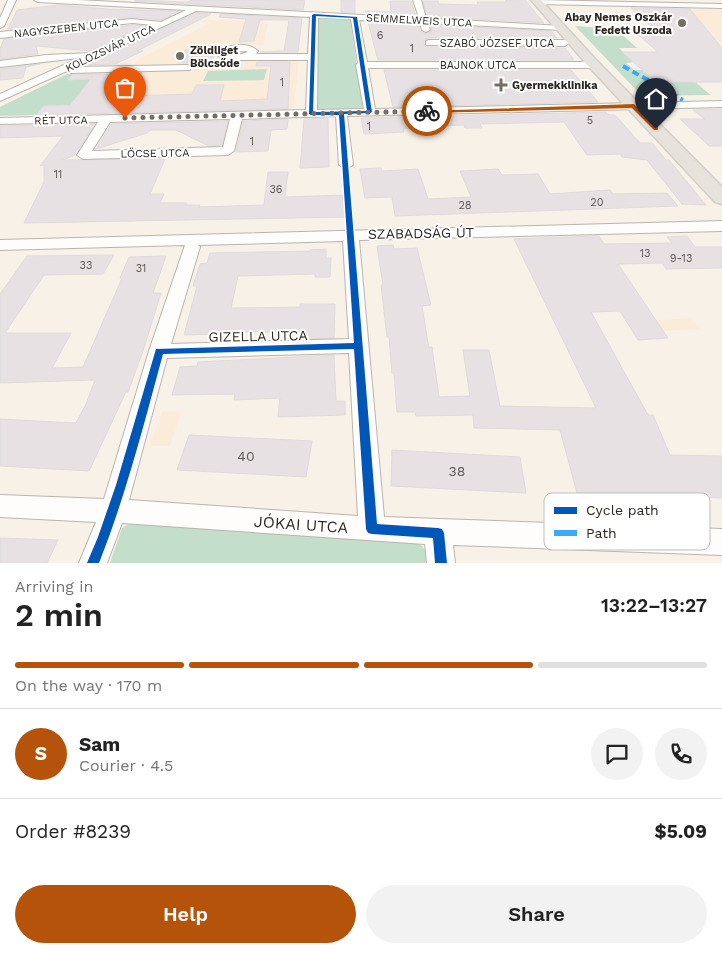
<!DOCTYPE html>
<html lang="en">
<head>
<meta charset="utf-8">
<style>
	:root { --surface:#fff; --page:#f2f2f2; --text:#222; --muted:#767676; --line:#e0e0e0; --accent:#b45309 }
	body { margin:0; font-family:"Work Sans",sans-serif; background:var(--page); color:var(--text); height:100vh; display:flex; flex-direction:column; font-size:19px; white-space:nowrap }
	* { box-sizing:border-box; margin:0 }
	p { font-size:16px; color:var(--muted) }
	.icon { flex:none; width:28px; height:28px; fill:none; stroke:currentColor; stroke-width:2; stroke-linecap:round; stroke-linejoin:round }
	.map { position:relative; height:563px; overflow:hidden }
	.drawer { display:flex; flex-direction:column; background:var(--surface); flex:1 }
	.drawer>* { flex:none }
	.pin { position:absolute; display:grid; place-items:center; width:42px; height:42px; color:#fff; margin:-51px -21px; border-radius:50% 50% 50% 0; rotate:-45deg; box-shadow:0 0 5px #0007 }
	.pin .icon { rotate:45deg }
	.courier { position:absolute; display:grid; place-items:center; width:50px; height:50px; margin:-25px; border:4px solid #b45309; border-radius:50%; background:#fff; color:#222; box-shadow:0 1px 6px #0007 }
	.head em { font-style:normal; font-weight:600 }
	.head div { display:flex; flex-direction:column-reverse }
	.head { display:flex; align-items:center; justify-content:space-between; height:85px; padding:0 15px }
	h1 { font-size:32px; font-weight:600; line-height:38px }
	.bar { display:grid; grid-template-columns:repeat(4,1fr); gap:8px 5px; align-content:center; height:60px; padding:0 15px }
	.bar i { height:6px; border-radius:4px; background:var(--line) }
	.bar .on { background:var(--accent) }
	.bar p { grid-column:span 4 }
	.line { display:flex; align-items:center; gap:12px; padding:0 15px; border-top:1px solid var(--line) }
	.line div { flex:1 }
	.round { display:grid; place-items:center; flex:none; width:52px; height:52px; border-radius:26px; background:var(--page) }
	.primary-button { display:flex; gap:10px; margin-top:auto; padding:10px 15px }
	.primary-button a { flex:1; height:58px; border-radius:30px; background:var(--accent); color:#fff; font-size:20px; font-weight:600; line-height:58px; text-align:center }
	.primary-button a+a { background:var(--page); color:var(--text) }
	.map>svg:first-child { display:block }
	.built { fill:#faecd9 }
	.green { fill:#c3dfcb }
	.building { fill:#e7e1e4; stroke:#e0dbdb }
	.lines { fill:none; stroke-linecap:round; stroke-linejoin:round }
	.minor-casing { stroke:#bab4ad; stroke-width:2 }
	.major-casing { stroke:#d3cfca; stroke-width:3 }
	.minor { fill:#fefdfc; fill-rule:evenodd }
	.major { fill:#e7e2db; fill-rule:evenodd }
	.quiet { stroke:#3fa9f5; stroke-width:4; stroke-dasharray:7 4; stroke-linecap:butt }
	.cycleway-casing { stroke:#fff; stroke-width:3 }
	.cycleway { fill:#0057b8; fill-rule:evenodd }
	.route { fill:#b45309 }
	.done { stroke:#746e66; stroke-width:5; stroke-dasharray:0 9 }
	.poi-dot { fill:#746e66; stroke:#fff; stroke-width:2 }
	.labels { text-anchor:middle; stroke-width:4; stroke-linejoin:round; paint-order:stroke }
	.far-poi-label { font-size:11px; font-weight:bold; fill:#2d2720; stroke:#fff; text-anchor:start }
	.far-street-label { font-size:11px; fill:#2d2720; stroke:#fff }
	.number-label { font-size:11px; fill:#5e5853 }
	.street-label { font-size:14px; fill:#2d2720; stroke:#fff }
	.near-number-label { font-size:14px; fill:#5e5853 }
	.near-street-label { font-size:16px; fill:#2d2720; stroke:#fff }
	.key { fill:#fff; stroke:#c0bebc; stroke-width:1 }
	.key-label { font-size:14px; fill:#2d2720 }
</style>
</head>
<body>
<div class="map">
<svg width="722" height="563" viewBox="0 0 722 563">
	<rect width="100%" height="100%" fill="#f8f1e8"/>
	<path class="built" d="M688 7H722V43L709 35H713Z
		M205 20 266 22 264 24H268L263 45 216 42 215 44H219L212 61H192L191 64 169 66 133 67 137 60 210 23 202 22Z
		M299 59 294 108 0 116V107L70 73 192 70 217 61Z
		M691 318 700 329 663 331 656 320Z
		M163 411 182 412 170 446H149Z"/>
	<path class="green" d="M317 16 350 18 363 110 318 111Z
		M575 26 616 29 637 48H619L634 62 626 63 634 70H642L656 82H695L711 95 642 96Z
		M267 69 264 80 203 81 208 71Z
		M67 74H73L69 80 91 79 70 105 44 106 36 115 0 116V107Z
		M136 524 412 540C423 545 428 551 431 563H110L122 528 127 525Z"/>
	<path class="building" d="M136 0 187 2 193 0H305L303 10 134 1Z
		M341 0H355V13L341 12Z
		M505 0H525L544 23 427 16 423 1H438L439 4 478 5 477 2H507Z
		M390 1H411L416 16 366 13 365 11 391 12Z
		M59 5 108 9 179 11 161 20 132 17 8 29 17 10Z
		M631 8 690 9 722 48V82H656L622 52H658L636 33H659Z
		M196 13 211 14 137 51H143L115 64 85 65Z
		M221 14 302 18 298 52H260L284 51 289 20H260L254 41 239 42 246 19 219 17Z
		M368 22 419 25 420 31 425 34 432 31 431 25 551 31 557 38H429L424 40V45L426 47 565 48 574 60H378Z
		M132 25 146 26 90 51 36 46 38 54 0 59V49L4 39Z
		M185 50H217L211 63H178Z
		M257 62H290L288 109 36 115 44 106 70 105 93 76 86 79 68 80 72 75 142 73 128 96 192 94 196 85H224L220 101 267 99 271 66H256Z
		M40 64 26 67 23 78 0 80V69Z
		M384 70H571L598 102 393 107Z
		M722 109V146H709L680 119H705L693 110Z
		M606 112 609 115H615L640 143H652L666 160H669L706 205 682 204 647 160 622 157 620 154 587 155 564 122 480 124 482 128H465L464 125 411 127V128L403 129 404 132 364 134 361 118Z
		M328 118 329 167 300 168 304 119Z
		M288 119 287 129 271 130 268 151 236 152 243 121Z
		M228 121 222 145 209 146 176 130H151L147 133 96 149 111 124Z
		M95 124 75 155 63 160 165 159 150 194H164L160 203H187V205H200L199 207 264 205 268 172H288L285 197 346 195 348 217 24 223 44 182V165L40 166 63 136 0 138V126Z
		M381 168 382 171 418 169 428 199 471 197 460 171 498 169 502 175 538 174 550 194 610 190 613 194 667 193 678 206 395 216 392 197 365 198 360 169Z
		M599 236 604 244 672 243 667 237 687 236 695 247H722V268L666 269 662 263 618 264 668 338 638 340 620 311 591 312 648 415H653L670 455 722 456V498L577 493 560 430 474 428 473 415 416 416 415 412H397L394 373H392L389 337H387L381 285H383L377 246 393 245 394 249 417 248 431 305 422 306 428 343 429 347H432L439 397 470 396 463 350H489L500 406 596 408 514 239Z
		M326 249V258H331L330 277H315V274L238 276 231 308 300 307V304H335L334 338 298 339 299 332H217L216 334 184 335 197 286H193L200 264 207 263 210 253 310 251V250Z
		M114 255 103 274 44 275 5 333H71L52 368 83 367 122 278H120L129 257 166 256 153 293H161L143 351 128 392H126L89 471 0 466V419L76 423 86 404 95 380 0 383V294L27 256Z
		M334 355 336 401H345V415L278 417 280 398 234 400 235 394 172 395 180 367 197 366 198 362Z
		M189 435 312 441 306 477 177 470Z
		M392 450 520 457 526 493 391 486Z
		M0 538 58 540 47 563H0Z"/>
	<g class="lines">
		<defs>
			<path id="minor" d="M8 0H16L4 26 0 28V18Z
				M34 0H78L419 18 413 0H421L426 18 561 26 565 28 561 30 428 23 430 30 426 32 422 30 420 23 359 20 367 62H594L599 65 594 68H368L375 109 722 101V107L347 116 353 165 346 169 339 165 336 116 242 119 234 151 228 155 83 159 77 155 98 122 0 124V118L306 110 308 60H234L221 58 216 54C227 44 247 41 258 51L256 54H308L310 17 196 11 76 67 187 65 190 66V70L71 73 67 71 0 101V94L79 58 0 67V61L46 55 90 53 153 25 132 23 0 38V32L132 19 161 22 186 10 38 2ZM318 17 351 19 358 63 356 65 364 109 317 110ZM246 51 248 52 238 55 228 54 232 52ZM230 119 223 147 92 151 110 122Z
				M537 0 722 4V8L538 4 534 2Z
				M429 40H565L569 43 565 46 426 45V41Z
				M722 221V231L359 240 384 517 722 529V555L453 545 455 563H427L425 544 122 523 107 563H79L96 522 0 517V495L104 499 149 351 185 245 0 250V240ZM343 241 349 339 171 344 200 247 198 245ZM349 353 358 516 129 500 167 358Z"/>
			<path id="major" d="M531 0H541L599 63 722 187V204L715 202 591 69Z"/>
		</defs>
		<use href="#minor" class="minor-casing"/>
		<use href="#major" class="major-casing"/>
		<use href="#minor" class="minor"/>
		<use href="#major" class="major"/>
		<path class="quiet" d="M623 66 683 100"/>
		<defs>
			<path id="cycleway" d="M314 14 357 17 372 112 370 113 344 114 377 524 438 528 442 529 444 533 447 563H435L433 538 372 534 368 533 366 529 354 349 163 354C144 424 126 495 99 563H87L98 537 116 485 156 349 354 343 339 115H311L309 114 312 15ZM316 16 353 18 367 111 313 112Z"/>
		</defs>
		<use href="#cycleway" class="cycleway-casing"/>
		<use href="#cycleway" class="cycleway"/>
	</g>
	<path class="route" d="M634 104 658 128V130H654L632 108 427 113 424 111Z"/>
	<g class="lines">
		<path class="done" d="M125 118 427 111"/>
	</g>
	<g class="poi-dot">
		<circle cx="682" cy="23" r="5"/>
		<circle cx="180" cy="56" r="5"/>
		<path d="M498.5 77.5h5v5h5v5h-5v5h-5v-5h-5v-5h5z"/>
	</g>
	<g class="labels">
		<g class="far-poi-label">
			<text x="672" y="21" text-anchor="end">Abay Nemes Oszkár<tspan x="672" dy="13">Fedett Uszoda</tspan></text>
			<text x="190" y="54">Zöldliget<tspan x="190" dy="13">Bölcsőde</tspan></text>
			<text x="512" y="89">Gyermekklinika</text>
		</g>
		<g class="far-street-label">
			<text transform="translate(419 20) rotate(3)" y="4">SEMMELWEIS UTCA</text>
			<text transform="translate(66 28) rotate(-6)" y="4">NAGYSZEBEN UTCA</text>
			<text x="497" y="47">SZABÓ JÓZSEF UTCA</text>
			<text transform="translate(110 48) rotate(-25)" y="4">KOLOZSVÁR UTCA</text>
			<text x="478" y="69">BAJNOK UTCA</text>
			<text transform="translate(61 120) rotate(-1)" y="4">RÉT UTCA</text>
			<text transform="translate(155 153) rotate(-1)" y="4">LŐCSE UTCA</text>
		</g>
		<g class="number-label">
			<text x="380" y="39">6</text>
			<text x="412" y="52">1</text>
			<text x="282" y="86">1</text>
			<text x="590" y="124">5</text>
			<text x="369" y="130">1</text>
			<text x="252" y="145">1</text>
			<text x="58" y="178">11</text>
			<text x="276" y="193">36</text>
			<text x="597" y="206">20</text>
			<text x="465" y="209">28</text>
			<text x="645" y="257">13</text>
			<text x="681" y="262">9-13</text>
			<text x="86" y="269">33</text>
			<text x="141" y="272">31</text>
		</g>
		<g class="street-label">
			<text transform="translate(421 233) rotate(-1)" y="5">SZABADSÁG ÚT</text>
			<text transform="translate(258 336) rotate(-1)" y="5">GIZELLA UTCA</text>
		</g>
		<g class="near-number-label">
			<text x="246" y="461">40</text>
			<text x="457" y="476">38</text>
		</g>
		<g class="near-street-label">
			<text transform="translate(301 524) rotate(4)" y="6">JÓKAI UTCA</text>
		</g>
	</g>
	<rect x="544" y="493" width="166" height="57" rx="8" class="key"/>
	<rect x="554" y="507" width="23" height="7" fill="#0057b8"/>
	<rect x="554" y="530" width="23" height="6" fill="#3fa9f5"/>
	<g class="key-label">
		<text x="586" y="515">Cycle path</text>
		<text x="586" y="538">Path</text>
	</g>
</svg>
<div class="pin" style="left:125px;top:118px;background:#ea580c"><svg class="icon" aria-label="bag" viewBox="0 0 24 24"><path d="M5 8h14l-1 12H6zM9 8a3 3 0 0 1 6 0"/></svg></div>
<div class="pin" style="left:656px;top:129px;background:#1f2937"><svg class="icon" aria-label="home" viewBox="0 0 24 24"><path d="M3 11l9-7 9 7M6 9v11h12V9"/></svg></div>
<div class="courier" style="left:427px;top:111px"><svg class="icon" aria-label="bike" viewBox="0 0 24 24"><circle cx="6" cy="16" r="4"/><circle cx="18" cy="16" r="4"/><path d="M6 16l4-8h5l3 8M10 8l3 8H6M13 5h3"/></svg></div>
</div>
<section class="drawer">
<div class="head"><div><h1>2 min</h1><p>Arriving in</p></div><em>13:22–13:27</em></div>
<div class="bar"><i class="on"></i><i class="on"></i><i class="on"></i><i></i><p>On the way · 170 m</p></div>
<div class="line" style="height:90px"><b class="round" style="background:var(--accent);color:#fff">S</b><div><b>Sam</b><p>Courier · 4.5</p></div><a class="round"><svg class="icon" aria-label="chat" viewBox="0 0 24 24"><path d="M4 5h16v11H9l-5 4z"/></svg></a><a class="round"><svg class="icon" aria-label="phone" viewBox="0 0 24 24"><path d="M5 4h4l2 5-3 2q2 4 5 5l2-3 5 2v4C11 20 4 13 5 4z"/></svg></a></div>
<div class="line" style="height:65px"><div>Order #8239</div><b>$5.09</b></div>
<div class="primary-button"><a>Help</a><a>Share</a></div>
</section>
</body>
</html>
